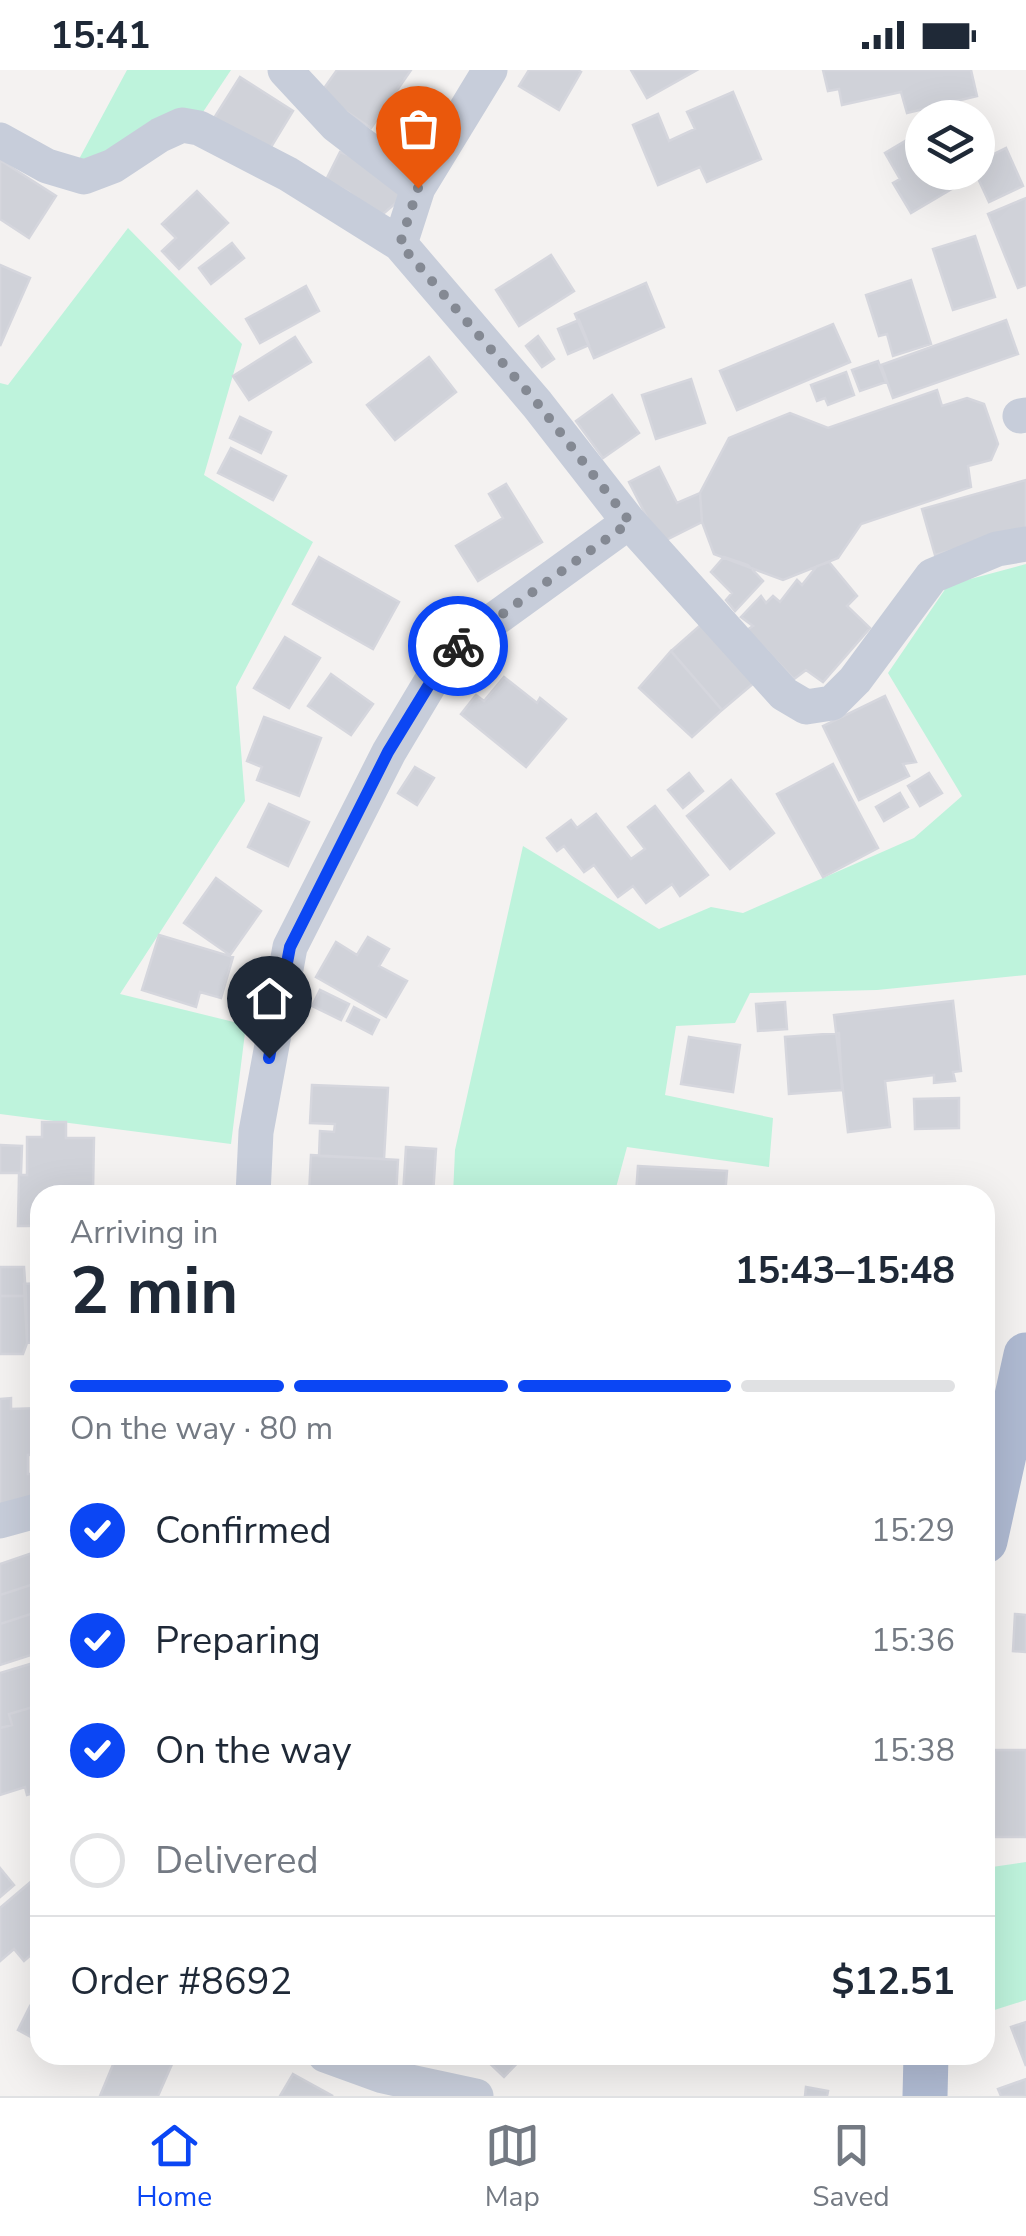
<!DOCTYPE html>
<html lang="en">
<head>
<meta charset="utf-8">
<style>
	:root { --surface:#fff; --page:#f2f2f3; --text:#1f2937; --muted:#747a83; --line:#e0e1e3; --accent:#0b46f4 }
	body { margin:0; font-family:"Nunito Sans",sans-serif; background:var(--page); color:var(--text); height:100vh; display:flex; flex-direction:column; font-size:38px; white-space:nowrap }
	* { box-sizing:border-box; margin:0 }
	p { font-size:32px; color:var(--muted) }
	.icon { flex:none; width:55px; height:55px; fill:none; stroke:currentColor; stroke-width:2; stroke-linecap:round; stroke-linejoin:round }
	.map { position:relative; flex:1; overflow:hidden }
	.panel { position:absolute; left:30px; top:1115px; width:965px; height:880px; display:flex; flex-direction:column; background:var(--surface); border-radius:30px; box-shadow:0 10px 40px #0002 }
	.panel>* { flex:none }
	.tools { position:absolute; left:905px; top:30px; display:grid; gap:20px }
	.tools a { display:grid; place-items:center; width:90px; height:90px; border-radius:50%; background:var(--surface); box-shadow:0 10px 40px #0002; font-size:50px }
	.pin { position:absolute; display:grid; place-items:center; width:85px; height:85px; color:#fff; margin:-102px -42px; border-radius:50% 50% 50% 0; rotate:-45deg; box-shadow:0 0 10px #0007 }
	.pin .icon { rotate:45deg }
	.courier { position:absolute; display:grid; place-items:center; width:100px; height:100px; margin:-50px; border:8px solid #0b46f4; border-radius:50%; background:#fff; color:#222; box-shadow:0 2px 12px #0007 }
	.head em { font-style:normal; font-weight:700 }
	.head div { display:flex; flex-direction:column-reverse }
	.head { display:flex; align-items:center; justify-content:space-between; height:170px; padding:0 40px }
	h1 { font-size:65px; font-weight:700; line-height:75px }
	.bar { display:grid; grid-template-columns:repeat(4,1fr); gap:15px 10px; align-content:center; height:120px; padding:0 40px }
	.bar i { height:12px; border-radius:8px; background:var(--line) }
	.bar .active { background:var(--accent) }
	.bar p { grid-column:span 4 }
	.line { display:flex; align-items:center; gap:25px; padding:0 40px; border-top:2px solid var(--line) }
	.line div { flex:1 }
	ol { padding:0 40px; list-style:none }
	li { display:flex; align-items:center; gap:30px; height:110px }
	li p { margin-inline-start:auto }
	li .icon { padding:10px; border-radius:50%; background:var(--accent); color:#fff; stroke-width:4 }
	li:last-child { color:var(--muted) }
	li i { width:55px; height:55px; border:5px solid var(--line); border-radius:50% }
	.status { display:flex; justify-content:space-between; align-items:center; height:70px; padding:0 50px; background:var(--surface); direction:ltr }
	.status svg { height:28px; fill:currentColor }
	.menu { display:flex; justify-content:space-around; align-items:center; height:140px; border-top:2px solid var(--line); background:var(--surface); font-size:28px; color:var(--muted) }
	.menu a { display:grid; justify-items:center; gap:5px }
	.menu .active { color:var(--accent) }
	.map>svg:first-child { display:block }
	.green { fill:#bef3dc }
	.building { fill:#d0d2d9; stroke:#d5d6dd; stroke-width:2.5 }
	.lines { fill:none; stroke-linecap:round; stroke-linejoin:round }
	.minor { stroke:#c7cdda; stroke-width:35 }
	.major { stroke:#afbad2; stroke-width:45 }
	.done { stroke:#848993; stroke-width:10; stroke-dasharray:0 18 }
	.route { stroke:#0b46f4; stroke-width:12 }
</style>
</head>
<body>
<div class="status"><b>15:41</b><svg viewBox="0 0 49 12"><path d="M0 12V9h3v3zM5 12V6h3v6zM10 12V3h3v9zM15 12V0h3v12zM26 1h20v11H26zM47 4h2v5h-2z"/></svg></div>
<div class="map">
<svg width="1026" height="2026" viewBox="0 0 1026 2026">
	<rect width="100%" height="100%" fill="#f4f2f1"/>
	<path class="green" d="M127 0H231L199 48 78 91Z
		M128 158 242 274 204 405 313 472 236 617 245 731 120 924 246 955 231 1074 0 1044V313L8 315Z
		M1026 494V905L877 920 750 923 735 953 676 956 665 1025 773 1048 769 1097 627 1077 614 1125H453L455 1080 523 776 659 859 711 837 743 843 914 768 962 726 888 603 948 515Z
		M1026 1792V1930L985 1943V1798Z"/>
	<path class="building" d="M337 0H411L371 58 320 24Z
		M529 0H578L581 2 559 40 519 16Z
		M631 0H697L647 28Z
		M823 0H971L977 26 907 43 901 22 842 35 839 19 828 21Z
		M240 7 293 41 268 82 214 48Z
		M733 22 761 89 707 112 700 97 658 115 633 55 658 44 669 71 695 59 687 42Z
		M922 61V102H953L960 114 911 143 893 113 900 109 885 83Z
		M1006 78 1023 116 989 132 975 102 978 92Z
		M340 82 367 92 403 127 377 149 349 122 326 110Z
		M0 90 56 126 29 168 0 149Z
		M197 121 228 153 179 199 162 181 176 168 162 154Z
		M1026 128V215L1018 218 988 144Z
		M975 166 995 227 953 240 933 179Z
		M232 173 244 188 211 214 199 198Z
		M551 185 574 221 519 256 496 220Z
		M0 195 30 208 0 276Z
		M911 210 931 274 893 286 887 264 879 266 866 225Z
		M646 213 664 257 594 288 575 244Z
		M306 216 319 241 260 273 246 249Z
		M579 250 589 275 568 284 558 259Z
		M1006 250 1018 284 893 328 881 295Z
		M833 254 850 292 737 340 720 301Z
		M538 266 554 289 542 297 526 276Z
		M295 267 311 292 249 330 233 306Z
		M429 287 456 322 395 370 367 335Z
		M878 291 886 312 860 321 852 300Z
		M846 302 854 325 828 335 825 328 817 331 811 315Z
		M691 309 705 353 656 369 642 325Z
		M937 320 942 336 967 328 984 334 998 374 991 390 968 396 971 417 861 454 838 488 783 510 714 484 702 452 700 423 729 368 790 343 828 358Z
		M612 325 639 363 603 388 576 351Z
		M240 347 271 362 261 383 230 368Z
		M231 378 286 406 273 430 218 403Z
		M659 397 677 433 700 423 702 452 660 473 629 412Z
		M1026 410V459L935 485 922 439Z
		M506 414 542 472 478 511 456 476 503 448 489 424Z
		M319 487 399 532 373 579 293 534Z
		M724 487 748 495 763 511 735 541 726 530 732 523 711 502Z
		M829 492 857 526 847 536 870 558 823 612 806 600 794 609 747 560 753 556 741 547 761 526 766 533 773 526 780 532 797 510 802 515 817 496Z
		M704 552 755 612 722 640 671 581Z
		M285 567 320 588 289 638 254 618Z
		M671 581 722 640 692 667 639 618Z
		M331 604 373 634 351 665 308 636Z
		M504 607 537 633 540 628 566 649 526 697 461 644 476 625 484 631Z
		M885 626 916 692 903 694 909 706 859 730 823 656Z
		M264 647 321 668 299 726 257 710 262 697 247 691Z
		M833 694 878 778 823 807 777 724Z
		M415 697 434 708 417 735 398 723Z
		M689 703 703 721 683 738 668 720Z
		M929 703 942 723 920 736 908 716Z
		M731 710 774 763 730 799 687 746Z
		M900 723 908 737 884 751 876 737Z
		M269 734 309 752 288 796 248 777Z
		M655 736 708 805 680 826 672 814 646 833 633 816 618 827 594 795 584 802 564 776 557 781 547 768 571 750 577 758 596 744 631 789 645 779 628 757Z
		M216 808 261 841 230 885 184 853Z
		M159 865 233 887 221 928 200 922 196 937 142 920Z
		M368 867 389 879 379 896 407 911 386 947 316 907 336 872 357 885Z
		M320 920 349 934 341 950 312 936Z
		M953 931 961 1001 953 1002 955 1011 934 1013V1005L885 1011 890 1057 848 1062 834 945Z
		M785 932 787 959 758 961 756 934Z
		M354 937 379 950 372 964 347 951Z
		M839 963 842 1020 789 1024 785 967Z
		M689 967 740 975 733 1022 681 1014Z
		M312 1015 388 1018 384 1089 319 1086 320 1061 334 1062 335 1054 310 1053Z
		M959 1028V1058L915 1059 914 1029Z
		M42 1052H66V1068H94L93 1121 79 1120V1125H40V1156H18L19 1105H27V1067H42Z
		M0 1075 22 1076 21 1103H0Z
		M406 1077 436 1079 433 1125H403Z
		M311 1085 398 1090 396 1125H309Z
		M638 1096 727 1101 725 1125 636 1124Z
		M791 1120 824 1121V1125H791Z
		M0 1197H24L26 1226H0Z
		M40 1213V1272L27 1273 24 1214Z
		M0 1226H26L27 1273 23 1284H0Z
		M11 1328V1339L40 1338V1384L28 1385V1404H40V1430L0 1438V1329Z
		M32 1483 40 1512 0 1525V1494Z
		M40 1512V1541L0 1554V1525Z
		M40 1541V1582L0 1595V1554Z
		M1015 1544 1026 1545V1582L1013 1581Z
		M40 1591V1635L9 1644 12 1655 0 1658V1603Z
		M40 1635V1721L27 1725 25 1717 0 1725V1658L12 1655 9 1644Z
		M995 1680H1026V1767H994Z
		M0 1798 14 1815 0 1827Z
		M40 1804V1877L24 1891 14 1879 0 1891V1838Z
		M30 1936 40 1941V1972L18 1960Z
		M1026 1952V1996L1011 1957Z
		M117 1985H176L158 2026H100Z
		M481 1985H525L504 2007Z
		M293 2004 333 2026H280Z
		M1026 2009V2026H1001L998 2019Z
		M806 2017 828 2021 827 2026H805Z"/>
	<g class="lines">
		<path class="minor" d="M285 0 336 55 418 118 400 174
			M0 70 47 96 84 107 113 96 160 65 182 55 199 58 288 104 400 174 537 334 629 452 784 624 806 637 832 633 855 610 932 506 997 479 1026 474
			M418 118 490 0
			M1020 346 1026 345
			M253 1125 256 1062 290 877 389 682 432 610 459 575 629 452
			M0 1451 40 1440
			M325 1985 383 2006 476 2026"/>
		<path class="major" d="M985 1471 1026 1285
			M925 2026 926 1985"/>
	</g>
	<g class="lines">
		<path class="done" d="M418 118 400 174 538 334 630 452 458 576"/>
		<path class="route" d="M269 988 290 877 388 682 432 610 458 576"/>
	</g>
</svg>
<div class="tools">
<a><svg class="icon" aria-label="layers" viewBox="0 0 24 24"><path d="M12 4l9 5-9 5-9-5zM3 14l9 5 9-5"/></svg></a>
</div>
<div class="pin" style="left:418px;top:118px;background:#ea580c"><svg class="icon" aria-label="bag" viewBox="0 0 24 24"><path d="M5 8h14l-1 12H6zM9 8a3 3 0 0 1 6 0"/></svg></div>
<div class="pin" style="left:269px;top:988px;background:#1f2937"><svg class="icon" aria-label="home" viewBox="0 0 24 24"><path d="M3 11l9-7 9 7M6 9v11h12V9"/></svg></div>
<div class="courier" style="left:458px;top:576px"><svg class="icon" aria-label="bike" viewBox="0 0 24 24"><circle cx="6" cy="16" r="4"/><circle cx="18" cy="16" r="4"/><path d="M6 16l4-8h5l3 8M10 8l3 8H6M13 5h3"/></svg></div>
<section class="panel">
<div class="head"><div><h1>2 min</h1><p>Arriving in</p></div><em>15:43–15:48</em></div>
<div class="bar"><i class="active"></i><i class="active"></i><i class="active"></i><i></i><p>On the way · 80 m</p></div>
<ol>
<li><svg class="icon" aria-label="check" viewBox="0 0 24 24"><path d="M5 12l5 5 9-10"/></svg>Confirmed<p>15:29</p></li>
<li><svg class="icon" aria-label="check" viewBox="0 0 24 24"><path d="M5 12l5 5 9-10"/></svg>Preparing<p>15:36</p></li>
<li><svg class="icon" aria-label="check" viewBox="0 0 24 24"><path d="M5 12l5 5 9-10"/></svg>On the way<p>15:38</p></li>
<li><i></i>Delivered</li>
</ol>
<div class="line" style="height:130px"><div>Order #8692</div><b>$12.51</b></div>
</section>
</div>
<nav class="menu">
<a class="active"><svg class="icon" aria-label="home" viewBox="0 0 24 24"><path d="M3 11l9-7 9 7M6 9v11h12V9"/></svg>Home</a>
<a><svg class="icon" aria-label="map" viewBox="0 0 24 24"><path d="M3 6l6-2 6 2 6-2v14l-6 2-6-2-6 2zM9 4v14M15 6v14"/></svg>Map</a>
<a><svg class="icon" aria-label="saved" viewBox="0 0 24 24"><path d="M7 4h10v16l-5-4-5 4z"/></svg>Saved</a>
</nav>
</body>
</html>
